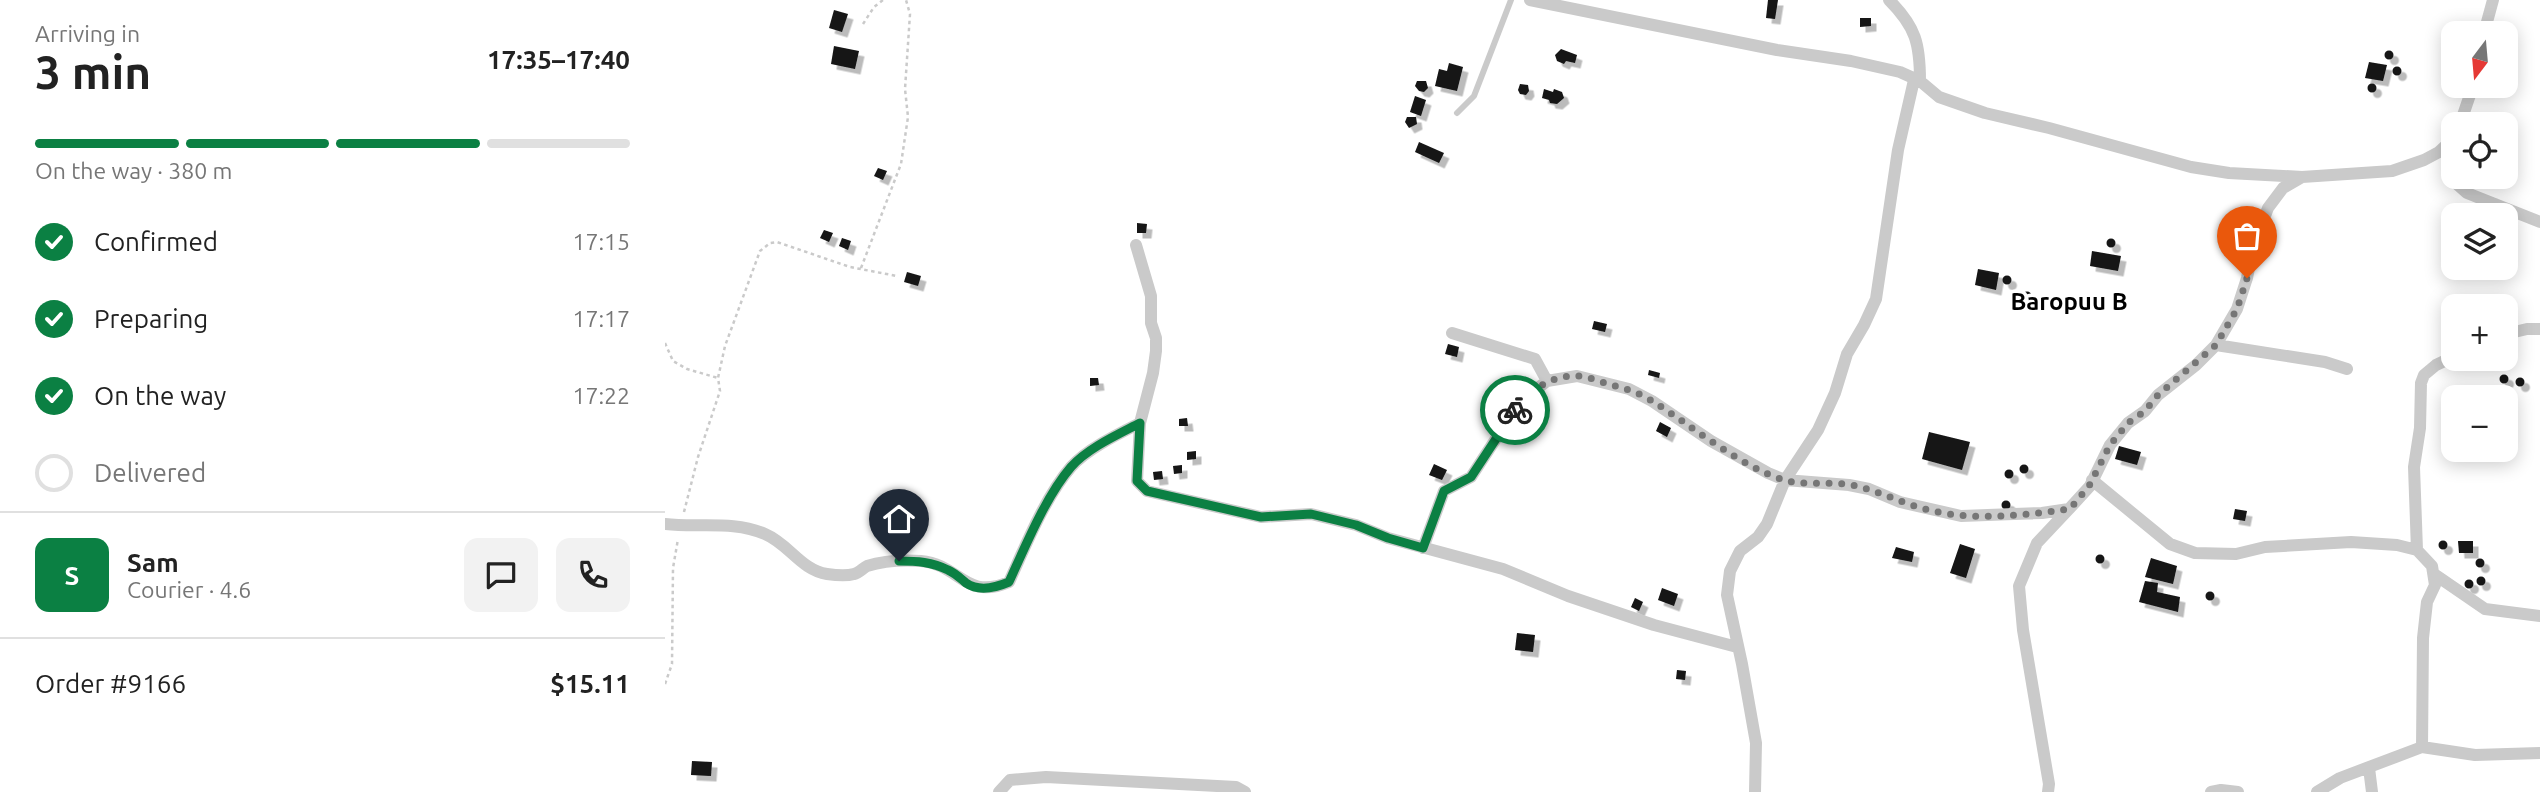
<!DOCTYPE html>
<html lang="en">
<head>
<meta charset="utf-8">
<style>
	:root { --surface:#fff; --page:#f2f2f2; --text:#222; --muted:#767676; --line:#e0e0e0; --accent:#0b8043 }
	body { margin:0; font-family:Ubuntu,sans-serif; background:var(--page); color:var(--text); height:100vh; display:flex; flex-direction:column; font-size:26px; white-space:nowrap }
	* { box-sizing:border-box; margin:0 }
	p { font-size:23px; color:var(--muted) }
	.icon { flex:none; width:38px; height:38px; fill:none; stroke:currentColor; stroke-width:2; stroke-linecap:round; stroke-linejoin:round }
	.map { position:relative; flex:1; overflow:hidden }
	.drawer { display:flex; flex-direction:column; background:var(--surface); width:665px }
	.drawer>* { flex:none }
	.needle { width:46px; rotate:196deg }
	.fabs { position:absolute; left:1776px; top:21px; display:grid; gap:14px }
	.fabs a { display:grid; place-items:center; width:77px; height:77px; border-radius:14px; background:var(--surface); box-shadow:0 4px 18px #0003; font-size:35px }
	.pin { position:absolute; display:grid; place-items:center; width:60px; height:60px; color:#fff; margin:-72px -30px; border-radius:50% 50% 50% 0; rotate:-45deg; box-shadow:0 0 7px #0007 }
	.pin .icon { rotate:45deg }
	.courier { position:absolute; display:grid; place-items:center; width:70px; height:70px; margin:-35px; border:5px solid #0b8043; border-radius:50%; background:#fff; color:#222; box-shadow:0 2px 9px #0007 }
	.overview em { font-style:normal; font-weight:700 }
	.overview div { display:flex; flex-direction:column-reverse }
	.overview { display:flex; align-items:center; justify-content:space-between; height:119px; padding:0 35px }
	h1 { font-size:46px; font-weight:700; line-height:52px }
	.bar { display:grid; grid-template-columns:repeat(4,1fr); gap:10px 7px; align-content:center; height:84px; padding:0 35px }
	.bar i { height:9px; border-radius:5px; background:var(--line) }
	.bar .selected { background:var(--accent) }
	.bar p { grid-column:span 4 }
	.line { display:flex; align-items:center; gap:18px; padding:0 35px; border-top:2px solid var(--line) }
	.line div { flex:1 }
	.round { display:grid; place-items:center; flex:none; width:74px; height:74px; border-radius:14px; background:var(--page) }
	ol { padding:0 35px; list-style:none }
	li { display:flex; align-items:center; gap:21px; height:77px }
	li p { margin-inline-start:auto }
	li .icon { padding:7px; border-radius:50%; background:var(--accent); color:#fff; stroke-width:4 }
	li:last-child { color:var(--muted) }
	li i { width:38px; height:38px; border:4px solid var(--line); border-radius:50% }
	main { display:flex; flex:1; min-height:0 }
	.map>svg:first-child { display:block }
	.building { fill:#141414; filter:url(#shadow) }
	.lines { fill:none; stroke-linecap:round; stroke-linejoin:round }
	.path { stroke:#cacaca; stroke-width:2.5; stroke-dasharray:3.5 3.5; stroke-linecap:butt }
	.lane { stroke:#cacaca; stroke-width:6 }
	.street { stroke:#cacaca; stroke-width:12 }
	.done { stroke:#767676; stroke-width:7; stroke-dasharray:0 12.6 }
	.route { stroke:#0b8043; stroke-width:9 }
	.labels { text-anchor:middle; stroke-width:7; stroke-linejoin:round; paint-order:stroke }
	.quarter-label { font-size:24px; font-weight:bold; fill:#000; stroke:#fff }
</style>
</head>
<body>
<main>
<section class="drawer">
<div class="overview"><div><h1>3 min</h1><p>Arriving in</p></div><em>17:35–17:40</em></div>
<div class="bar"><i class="selected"></i><i class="selected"></i><i class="selected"></i><i></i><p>On the way · 380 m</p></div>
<ol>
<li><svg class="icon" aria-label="check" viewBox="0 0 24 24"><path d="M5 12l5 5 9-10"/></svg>Confirmed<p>17:15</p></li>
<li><svg class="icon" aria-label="check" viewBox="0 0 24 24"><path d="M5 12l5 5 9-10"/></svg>Preparing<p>17:17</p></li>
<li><svg class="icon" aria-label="check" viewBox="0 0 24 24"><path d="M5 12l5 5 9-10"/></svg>On the way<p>17:22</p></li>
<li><i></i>Delivered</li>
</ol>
<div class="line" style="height:126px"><b class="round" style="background:var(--accent);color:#fff">S</b><div><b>Sam</b><p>Courier · 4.6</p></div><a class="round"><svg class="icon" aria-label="chat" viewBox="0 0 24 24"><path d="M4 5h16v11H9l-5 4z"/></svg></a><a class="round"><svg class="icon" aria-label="phone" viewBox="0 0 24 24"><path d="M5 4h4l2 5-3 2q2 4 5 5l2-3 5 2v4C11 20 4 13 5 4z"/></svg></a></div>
<div class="line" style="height:91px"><div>Order #9166</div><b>$15.11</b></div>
</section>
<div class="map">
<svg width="1875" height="792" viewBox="0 0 1875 792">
	<defs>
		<filter id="shadow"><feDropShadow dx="5.5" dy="5.5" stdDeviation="0" flood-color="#0004"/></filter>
	</defs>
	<rect width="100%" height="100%" fill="#fff"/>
	<path class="building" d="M1103 0H1113L1110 19 1101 18Z
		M169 10 183 14 177 32 164 28Z
		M1195 18H1206V26L1195 27Z
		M169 46 194 51 190 69 166 64Z
		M896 49 912 55 910 63 901 61 899 64 892 61 890 55Z
		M1719.5 55a4.5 4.5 0 1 1 9 0a4.5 4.5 0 1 1-9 0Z
		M1704 62 1722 65 1718 81 1700 78Z
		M784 63 798 67 792 91 770 86 774 69 782 71Z
		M1727.5 71a4.5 4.5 0 1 1 9 0a4.5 4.5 0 1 1-9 0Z
		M752 81H761L763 88 759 92 754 91 750 86Z
		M1702.5 88a4.5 4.5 0 1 1 9 0a4.5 4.5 0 1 1-9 0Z
		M855 84 863 85 864 91 861 95 855 94 853 90Z
		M879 89 888 92 889 89 897 92 899 98 892 104 885 103 884 100 877 98Z
		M750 96 761 100 756 116 745 112Z
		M742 117H751L752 124 744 128 740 122Z
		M754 142 779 153 774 163 750 152Z
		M213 168 222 171 218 180 209 176Z
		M472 223 482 224 481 233H472Z
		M159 230 168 233 164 242 155 238Z
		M177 238 186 241 183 250 174 246Z
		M1441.5 243a4.5 4.5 0 1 1 9 0a4.5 4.5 0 1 1-9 0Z
		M1427 251 1456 256 1453 271 1425 266Z
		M1313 269 1334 273 1331 290 1310 285Z
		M242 272 256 276 253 286 239 282Z
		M1337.5 280a4.5 4.5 0 1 1 9 0a4.5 4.5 0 1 1-9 0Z
		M1357.5 296a4.5 4.5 0 1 1 9 0a4.5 4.5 0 1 1-9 0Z
		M929 321 942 324 940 332 927 329Z
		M783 344 794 347 792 357 780 354Z
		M984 370 995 373 994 378 983 375Z
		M1834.5 379a4.5 4.5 0 1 1 9 0a4.5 4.5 0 1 1-9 0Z
		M1850.5 382a4.5 4.5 0 1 1 9 0a4.5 4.5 0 1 1-9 0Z
		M425 378H433L434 385 425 386Z
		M522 418 523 426H514V419Z
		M995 422 1006 428 1002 437 991 431Z
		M1264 432 1305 442 1297 470 1257 459Z
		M1454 446 1476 452 1472 465 1450 459Z
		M531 451V459L522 460V452Z
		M769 464 782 470 777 480 764 475Z
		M1354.5 469a4.5 4.5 0 1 1 9 0a4.5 4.5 0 1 1-9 0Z
		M517 465V473L509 474 508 466Z
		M1339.5 474a4.5 4.5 0 1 1 9 0a4.5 4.5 0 1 1-9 0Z
		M497 471 498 479 489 480 488 472Z
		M1336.5 505a4.5 4.5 0 1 1 9 0a4.5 4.5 0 1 1-9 0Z
		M1570 509 1582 511 1580 521 1568 519Z
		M1773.5 545a4.5 4.5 0 1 1 9 0a4.5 4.5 0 1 1-9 0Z
		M1793 541H1808V553H1794Z
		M1295 544 1310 549 1301 578 1285 573Z
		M1231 547 1249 552 1247 562 1227 558Z
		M1430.5 559a4.5 4.5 0 1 1 9 0a4.5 4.5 0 1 1-9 0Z
		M1486 558 1512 566 1508 584 1480 577Z
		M1810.5 563a4.5 4.5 0 1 1 9 0a4.5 4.5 0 1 1-9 0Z
		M1811.5 581a4.5 4.5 0 1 1 9 0a4.5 4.5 0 1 1-9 0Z
		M1799.5 584a4.5 4.5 0 1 1 9 0a4.5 4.5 0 1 1-9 0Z
		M1480 581 1493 583 1492 592 1515 597 1513 612 1474 602Z
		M997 588 1013 594 1009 606 993 600Z
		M1540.5 596a4.5 4.5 0 1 1 9 0a4.5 4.5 0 1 1-9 0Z
		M970 598 978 602 974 611 966 607Z
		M852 633 870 635 868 652 850 650Z
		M1012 670 1021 671 1020 680 1011 679Z
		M27 761 47 762 46 776 26 775Z"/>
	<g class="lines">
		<path class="path" d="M198 24 209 7 218 0
			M196 268 236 164 243 117 240 89 245 14 241 0
			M0 343 8 361 22 369 53 378
			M19 512 33 457 55 391 53 378 60 346 95 251 105 243 112 242 185 267 232 276
			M0 684 7 664 8 568 13 539"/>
		<path class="lane" d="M792 113 809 96 846 0"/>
		<path class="street" d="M865 0 1112 50 1186 61 1235 72 1255 81 1274 97 1320 113 1384 128 1526 167 1564 173 1637 177 1727 171 1759 160 1774 152 1788 139
			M1224 0C1251 27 1255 44 1255 81
			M1819 33 1828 0
			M1795 124 1808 86
			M1774 152 1784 151 1788 173
			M1790 177 1793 185 1802 193 1875 222
			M471 245 486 296V323L491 338V351L488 373 475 423 472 481 482 491 596 517 646 514 691 525 723 538 838 569 903 596 989 625 1072 647
			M787 333 870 359 882 381
			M1841 334 1862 329H1875
			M1551 345 1660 362 1682 369
			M1427 480 1505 544 1530 553 1571 554 1600 547 1686 542 1732 545 1752 550 1767 566 1770 585 1762 602 1758 638 1757 747
			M0 524C34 528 68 520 100 534 124 544 136 570 162 574 169 575 182 576 189 574 194 573 198 568 202 566 218 561 239 560 256 561 295 564 299 601 344 582 360 547 380 497 406 467 422 449 453 434 475 423
			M758 548 779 491 806 477 855 402 882 381 912 376 964 389 987 401 1046 441 1103 473 1120 480 1184 485 1204 489 1235 502 1296 516 1377 513 1404 509 1425 486 1445 445 1463 423 1480 411 1493 395 1531 365 1551 345 1572 309 1582 278 1588 248 1603 208 1618 188 1637 177
			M1752 550 1749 467 1755 428 1756 383 1759 375 1771 365 1788 357
			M1769 574 1820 609 1875 616
			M1704 768 1707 792
			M334 792 345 780 381 777 571 787 580 792
			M1090 792 1091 743 1077 664 1062 595 1065 571 1075 551 1093 537 1102 524 1120 480 1153 430 1170 393 1182 354 1199 325 1211 299 1233 150 1249 80
			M1383 792 1384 784 1358 630 1354 586 1372 543 1404 509
			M1546 792 1556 790 1573 792
			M1652 792 1675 778 1757 747 1810 755 1875 753"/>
	</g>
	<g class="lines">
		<path class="done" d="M850 410C863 390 888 375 912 376 922 376 933 381 943 384 958 388 973 392 987 401 1026 425 1074 466 1119 480 1140 486 1165 481 1187 485 1215 491 1240 505 1268 511 1312 521 1360 515 1405 509L1424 486 1445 445 1463 423 1480 411 1493 395 1551 345 1572 309 1582 278"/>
		<path class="route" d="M234 561C252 561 267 562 283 570 290 573 295 578 301 583 314 592 330 588 344 582 360 547 381 496 406 467 423 448 452 435 475 423L472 481 482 491 596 517 646 514 691 525 723 538 758 548 779 491 806 477 850 410"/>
	</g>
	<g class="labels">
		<g class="quarter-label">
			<text x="1404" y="310">Baropuu B</text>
		</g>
	</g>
</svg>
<div class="fabs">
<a><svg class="needle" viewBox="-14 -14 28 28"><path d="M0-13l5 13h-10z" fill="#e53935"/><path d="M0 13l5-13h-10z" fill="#767676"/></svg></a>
<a><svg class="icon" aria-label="locate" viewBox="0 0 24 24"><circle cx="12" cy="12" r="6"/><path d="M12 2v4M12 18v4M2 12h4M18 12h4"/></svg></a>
<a><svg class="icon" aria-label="layers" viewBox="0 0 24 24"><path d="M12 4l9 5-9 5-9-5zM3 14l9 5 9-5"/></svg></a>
<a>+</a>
<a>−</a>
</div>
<div class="pin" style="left:1582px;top:278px;background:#ea580c"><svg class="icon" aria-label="bag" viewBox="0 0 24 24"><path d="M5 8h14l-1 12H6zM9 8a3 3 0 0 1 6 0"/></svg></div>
<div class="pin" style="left:234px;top:561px;background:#1f2937"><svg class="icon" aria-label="home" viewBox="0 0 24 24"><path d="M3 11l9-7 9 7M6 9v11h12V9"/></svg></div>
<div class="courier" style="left:850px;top:410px"><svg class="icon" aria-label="bike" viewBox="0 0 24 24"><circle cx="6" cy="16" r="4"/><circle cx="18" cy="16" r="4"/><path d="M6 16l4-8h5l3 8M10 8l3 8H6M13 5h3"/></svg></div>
</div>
</main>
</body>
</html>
